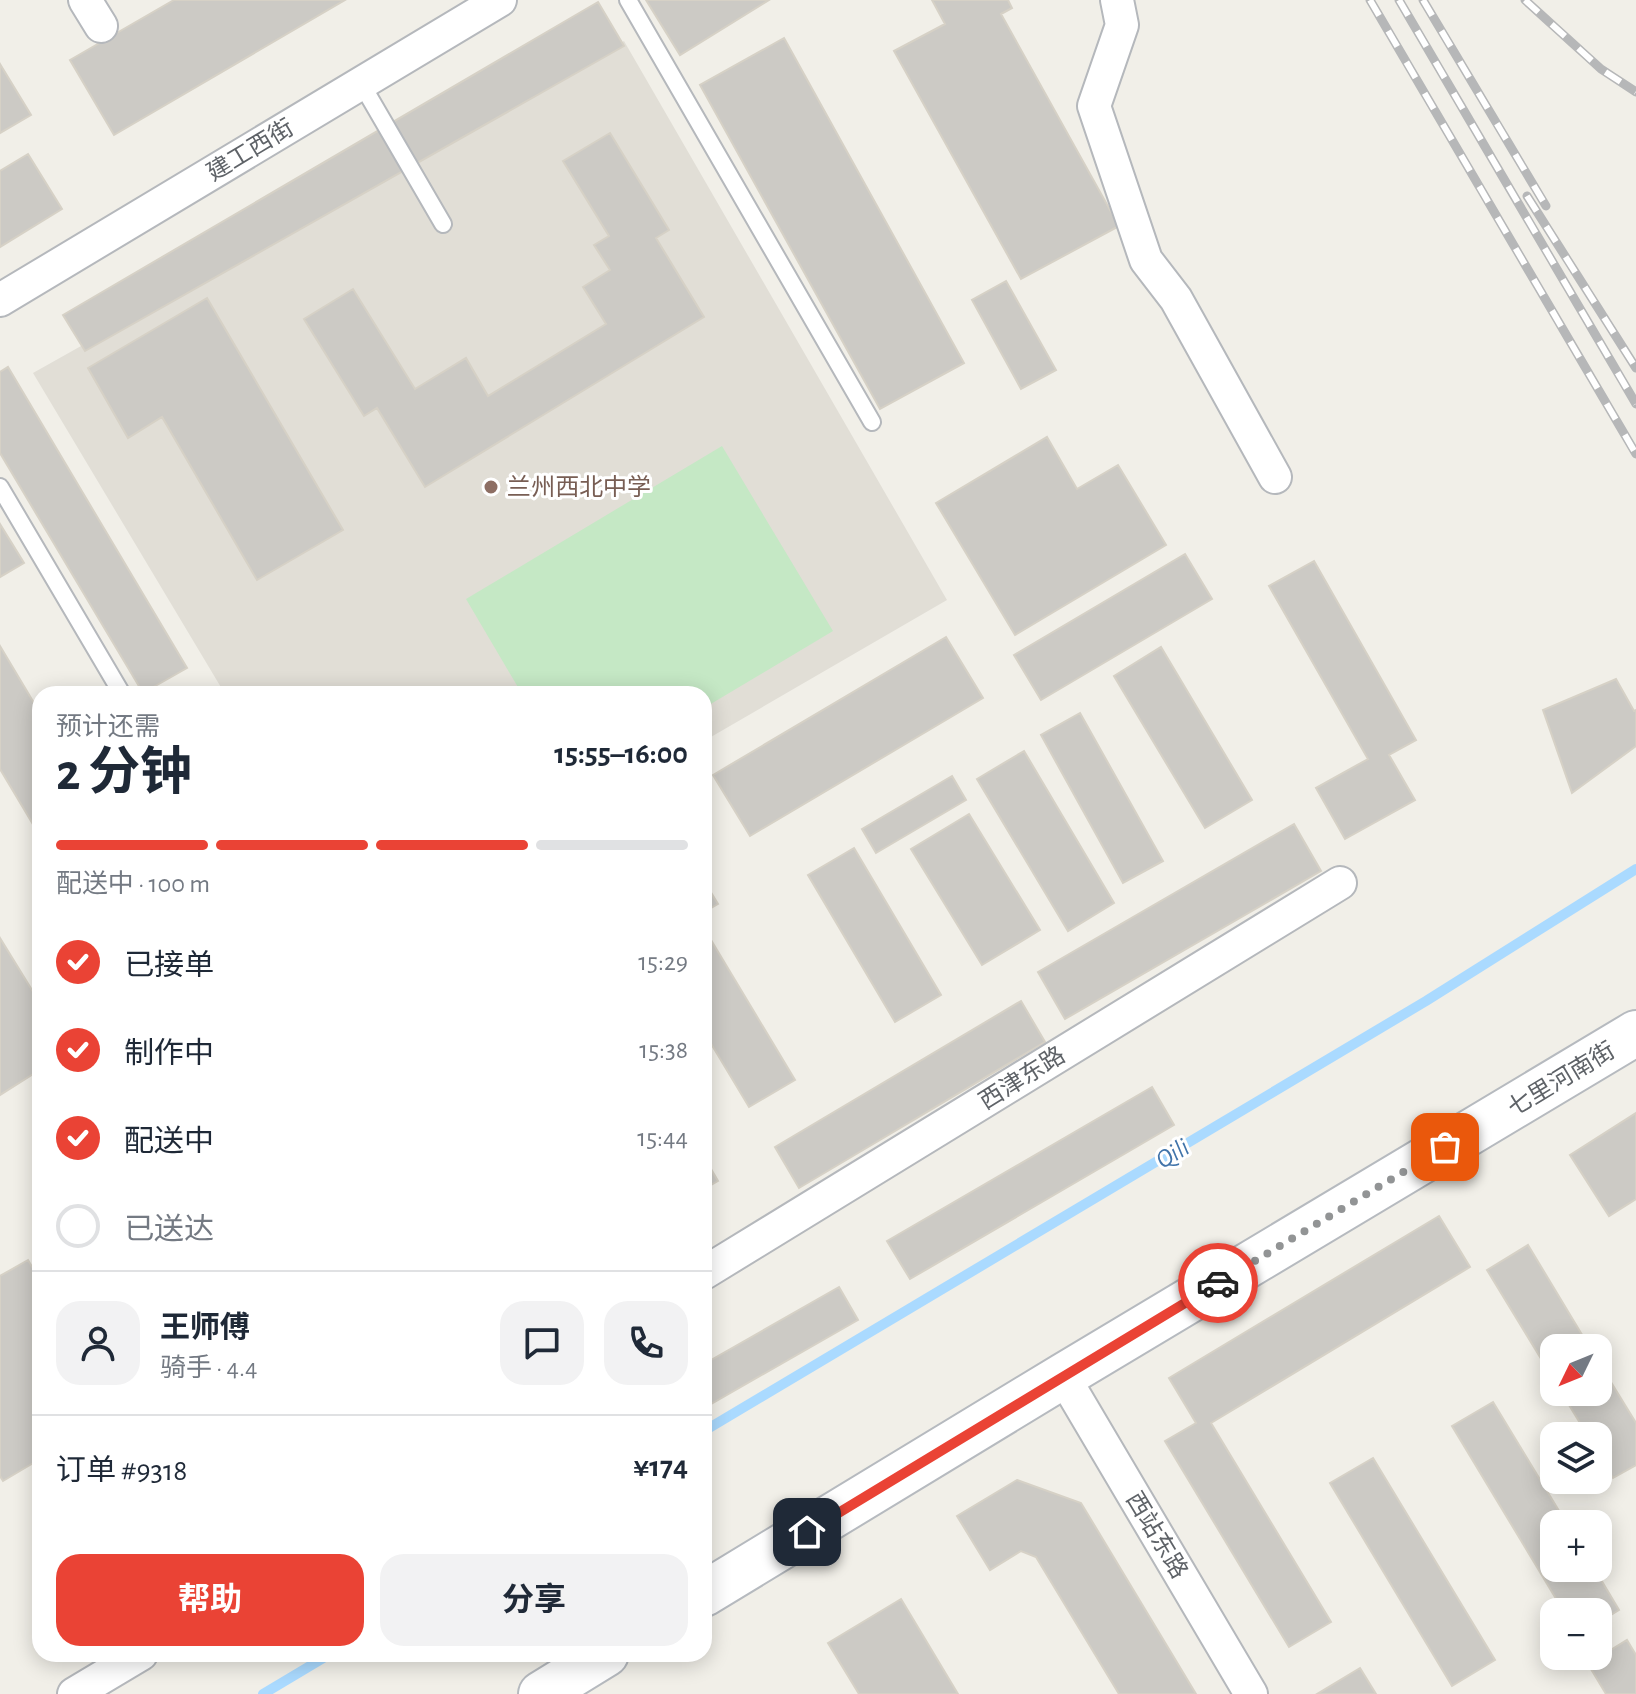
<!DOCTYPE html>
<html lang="zh">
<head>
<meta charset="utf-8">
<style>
	:root { --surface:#fff; --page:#f2f2f3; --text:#1f2937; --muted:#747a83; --line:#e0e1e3; --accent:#ea4335 }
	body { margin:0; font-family:"Alegreya Sans","Noto Sans SC",sans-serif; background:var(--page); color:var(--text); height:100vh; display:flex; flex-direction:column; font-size:30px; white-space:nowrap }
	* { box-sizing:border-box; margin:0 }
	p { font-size:26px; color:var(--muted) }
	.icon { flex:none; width:44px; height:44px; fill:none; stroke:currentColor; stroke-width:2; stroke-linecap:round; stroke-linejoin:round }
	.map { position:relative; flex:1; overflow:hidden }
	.drawer { position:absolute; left:32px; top:686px; width:680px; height:976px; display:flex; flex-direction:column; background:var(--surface); border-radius:24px; box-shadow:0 4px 20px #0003 }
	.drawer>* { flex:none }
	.needle { width:52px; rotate:227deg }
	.controls { position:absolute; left:1540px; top:1334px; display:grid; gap:16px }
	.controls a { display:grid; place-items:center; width:72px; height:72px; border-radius:16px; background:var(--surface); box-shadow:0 4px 20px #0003; font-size:40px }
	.pin { position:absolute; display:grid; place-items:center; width:68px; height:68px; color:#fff; margin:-34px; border-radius:16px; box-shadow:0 4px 12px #0006 }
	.courier { position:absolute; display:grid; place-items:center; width:80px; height:80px; margin:-40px; border:6px solid #ea4335; border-radius:50%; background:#fff; color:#222; box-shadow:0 2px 10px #0007 }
	.overview em { font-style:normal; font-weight:700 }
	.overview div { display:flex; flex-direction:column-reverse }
	.overview { display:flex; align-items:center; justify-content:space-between; height:136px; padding:0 24px }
	h1 { font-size:52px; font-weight:700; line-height:60px }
	.bar { display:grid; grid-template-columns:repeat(4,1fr); gap:12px 8px; align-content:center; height:96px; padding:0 24px }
	.bar i { height:10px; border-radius:6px; background:var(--line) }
	.bar .on { background:var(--accent) }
	.bar p { grid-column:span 4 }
	.line { display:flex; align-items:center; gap:20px; padding:0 24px; border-top:2px solid var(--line) }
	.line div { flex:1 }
	.round { display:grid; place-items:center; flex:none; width:84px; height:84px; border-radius:24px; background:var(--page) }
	ol { padding:0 24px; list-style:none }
	li { display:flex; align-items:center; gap:24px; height:88px }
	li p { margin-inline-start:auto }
	li .icon { padding:8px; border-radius:50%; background:var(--accent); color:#fff; stroke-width:4 }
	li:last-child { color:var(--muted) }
	li i { width:44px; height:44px; border:4px solid var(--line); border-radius:50% }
	.button { display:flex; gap:16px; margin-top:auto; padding:16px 24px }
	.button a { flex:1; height:92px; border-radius:24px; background:var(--accent); color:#fff; font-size:32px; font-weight:700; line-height:92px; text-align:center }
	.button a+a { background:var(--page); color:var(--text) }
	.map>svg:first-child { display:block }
	.education { fill:#e1ded6 }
	.green { fill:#c5e8c5 }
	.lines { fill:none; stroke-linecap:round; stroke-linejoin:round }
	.stream { stroke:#aadaff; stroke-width:10 }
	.building { fill:#cccac5; stroke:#d6d1c6; stroke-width:2 }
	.lane-casing { stroke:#b5b8bc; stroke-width:20 }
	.street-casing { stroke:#b5b8bc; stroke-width:36 }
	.secondary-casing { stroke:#b6babf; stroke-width:48 }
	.lane { stroke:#fff; stroke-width:16 }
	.street { stroke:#fff; stroke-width:32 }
	.secondary { stroke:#fff; stroke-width:44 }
	.rail-casing { stroke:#b6b7b8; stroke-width:9 }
	.rail { stroke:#fff; stroke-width:6; stroke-dasharray:18; stroke-linecap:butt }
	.done { stroke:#929495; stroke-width:8; stroke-dasharray:0 14.4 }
	.route { stroke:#ea4335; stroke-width:10 }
	.education-dot { fill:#8d6e63; stroke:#fff; stroke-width:3 }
	.labels { text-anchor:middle; stroke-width:6; stroke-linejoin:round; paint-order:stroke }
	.street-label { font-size:24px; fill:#5f6368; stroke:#fff }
	.education-label { font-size:24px; fill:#785e54; stroke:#fff; text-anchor:start }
	.water-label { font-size:26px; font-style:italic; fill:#4174aa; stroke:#fff }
</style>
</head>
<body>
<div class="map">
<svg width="1636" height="1694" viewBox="0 0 1636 1694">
	<rect width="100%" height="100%" fill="#f1efe8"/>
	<path class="education" d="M624 41 947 600 704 741V694H225L33 373Z"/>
	<path class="green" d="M722 446 833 631 704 708V694H522L466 599Z"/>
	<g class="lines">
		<path class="stream" d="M704 1431 1426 1001 1636 869
			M263 1694 330 1654"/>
	</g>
	<path class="building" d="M174 0H345L114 135 70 60Z
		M646 0H769L680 55Z
		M932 0H1008L1012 8 1001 14 1119 226 1021 279 894 51 945 24Z
		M598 2 624 46 85 351 63 315Z
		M784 38 964 363 880 409 700 85Z
		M0 64 31 115 0 133Z
		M610 133 669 230 656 238 704 317 425 487 377 408 364 416 304 319 353 289 415 389 466 358 488 396 606 324 583 287 610 270 594 245 609 236 563 161Z
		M28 154 62 209 0 247V171Z
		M1006 281 1056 370 1021 389 972 300Z
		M207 298 343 530 257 580 162 417 128 438 88 368Z
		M8 367 187 668 143 693 0 453V372Z
		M1047 437 1077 489 1118 465 1166 545 1015 635 936 503Z
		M0 524 24 563 0 577Z
		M1185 554 1212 599 1041 700 1014 655Z
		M1314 561 1416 740 1389 755 1415 800 1345 839 1316 788 1368 759 1269 586Z
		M946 637 983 698 750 836 713 775Z
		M0 646 40 713V836L0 769Z
		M1161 647 1252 800 1205 828 1114 676Z
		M1616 679 1634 711 1636 710V746L1572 793 1543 710Z
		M1080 713 1163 861 1123 883 1041 735Z
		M1024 751 1114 903 1068 931 977 779Z
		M952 776 966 800 876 853 862 829Z
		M969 814 1040 930 982 965 911 849Z
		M1294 824 1321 871 1065 1019 1038 972Z
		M854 848 941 995 895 1022 808 875Z
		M704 881 718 904 704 912Z
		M708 935 795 1080 749 1107 704 1032V938Z
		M0 938 40 1003V1059L33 1064 38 1071 0 1095Z
		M1021 1001 1045 1042 799 1188 775 1147Z
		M1152 1087 1174 1125 910 1279 887 1241Z
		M1636 1113V1199L1609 1216 1570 1155Z
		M704 1157 718 1181 704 1189Z
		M1439 1216 1470 1267 1211 1423 1331 1622 1289 1647 1165 1441 1196 1423 1169 1378Z
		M1528 1245 1590 1348H1554V1380L1487 1270Z
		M28 1260 40 1280V1459L3 1481 0 1476V1276Z
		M839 1287 858 1320 704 1408V1364Z
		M1598 1361 1636 1423V1465L1613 1478 1598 1453V1436H1588L1561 1392H1598Z
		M1493 1402 1567 1524H1554V1568H1594L1619 1610 1598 1623V1612H1564L1452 1426Z
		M1373 1458 1495 1660 1452 1686 1330 1483Z
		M1017 1480 1081 1503 1196 1694H1119L1036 1557 1021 1551 990 1570 957 1516Z
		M901 1599 958 1694H859L828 1643Z
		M1627 1640 1636 1655V1694H1606L1588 1664Z
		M1360 1668 1376 1694H1317Z"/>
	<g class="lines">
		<defs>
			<path id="lane" d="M628 0 872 422
				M361 83 443 224
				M0 487 122 694"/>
			<path id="street" d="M85 0 101 26
				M1117 0 1122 25 1094 106 1146 260 1176 299 1275 477
				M0 300 500 0
				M704 1273 1340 883
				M1063 1376 1251 1694
				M74 1694 141 1654"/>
			<path id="secondary" d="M704 1594 1063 1376 1636 1033
				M541 1694 606 1654"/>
		</defs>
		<use href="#lane" class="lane-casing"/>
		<use href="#street" class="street-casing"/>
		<use href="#secondary" class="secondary-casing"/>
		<use href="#lane" class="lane"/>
		<use href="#street" class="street"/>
		<use href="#secondary" class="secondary"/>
		<defs>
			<path id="rail" d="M1370 0 1636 454
				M1399 0 1636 404
				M1423 0 1546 206
				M1525 0 1601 69 1636 92
				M1527 196 1636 368"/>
		</defs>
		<use href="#rail" class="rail-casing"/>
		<use href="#rail" class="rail"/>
	</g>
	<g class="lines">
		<path class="done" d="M1218 1283 1445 1147"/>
		<path class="route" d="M807 1532 1218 1283"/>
	</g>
	<circle class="education-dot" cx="491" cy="487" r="8"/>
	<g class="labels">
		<g class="street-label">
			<text transform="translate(250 150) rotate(-31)" y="8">建工西街</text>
			<text transform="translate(1022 1078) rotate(-32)" y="8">西津东路</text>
			<text transform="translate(1561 1079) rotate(-31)" y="8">七里河南街</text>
			<text transform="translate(1157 1535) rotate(59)" y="8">西站东路</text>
		</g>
		<g class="education-label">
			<text x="507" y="495">兰州西北中学</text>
		</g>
		<g class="water-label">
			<text transform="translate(1172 1153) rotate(-31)" y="9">Qili</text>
		</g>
	</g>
</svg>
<div class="controls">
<a><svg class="needle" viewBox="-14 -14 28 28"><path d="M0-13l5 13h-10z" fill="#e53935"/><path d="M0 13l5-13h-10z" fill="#747a83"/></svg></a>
<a><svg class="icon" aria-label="layers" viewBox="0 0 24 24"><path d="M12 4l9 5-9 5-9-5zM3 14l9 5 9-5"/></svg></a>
<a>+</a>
<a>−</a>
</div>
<div class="pin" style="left:1445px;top:1147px;background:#ea580c"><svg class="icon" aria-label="bag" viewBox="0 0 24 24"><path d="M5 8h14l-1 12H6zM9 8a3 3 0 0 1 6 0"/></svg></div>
<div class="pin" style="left:807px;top:1532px;background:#1f2937"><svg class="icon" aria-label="home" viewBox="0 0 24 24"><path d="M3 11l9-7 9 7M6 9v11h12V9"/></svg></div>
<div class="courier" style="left:1218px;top:1283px"><svg class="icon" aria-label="car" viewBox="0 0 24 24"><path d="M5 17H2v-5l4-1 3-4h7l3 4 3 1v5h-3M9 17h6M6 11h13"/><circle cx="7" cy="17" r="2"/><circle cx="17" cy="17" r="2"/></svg></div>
<section class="drawer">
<div class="overview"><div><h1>2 分钟</h1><p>预计还需</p></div><em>15:55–16:00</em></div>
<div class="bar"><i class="on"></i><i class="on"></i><i class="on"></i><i></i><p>配送中 · 100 m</p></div>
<ol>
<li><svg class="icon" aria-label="check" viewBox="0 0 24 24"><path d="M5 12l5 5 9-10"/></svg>已接单<p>15:29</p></li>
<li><svg class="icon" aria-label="check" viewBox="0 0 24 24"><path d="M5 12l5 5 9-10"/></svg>制作中<p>15:38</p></li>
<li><svg class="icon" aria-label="check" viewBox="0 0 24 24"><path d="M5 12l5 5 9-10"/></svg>配送中<p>15:44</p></li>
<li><i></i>已送达</li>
</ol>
<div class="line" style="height:144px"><a class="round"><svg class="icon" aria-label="person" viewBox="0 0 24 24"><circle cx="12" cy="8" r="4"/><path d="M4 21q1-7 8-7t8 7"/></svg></a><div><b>王师傅</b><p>骑手 · 4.4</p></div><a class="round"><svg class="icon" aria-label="chat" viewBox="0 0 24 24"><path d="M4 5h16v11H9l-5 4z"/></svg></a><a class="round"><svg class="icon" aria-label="phone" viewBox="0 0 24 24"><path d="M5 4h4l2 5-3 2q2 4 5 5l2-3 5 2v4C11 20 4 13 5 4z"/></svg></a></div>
<div class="line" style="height:104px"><div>订单 #9318</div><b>¥174</b></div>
<div class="button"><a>帮助</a><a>分享</a></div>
</section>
</div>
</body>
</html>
